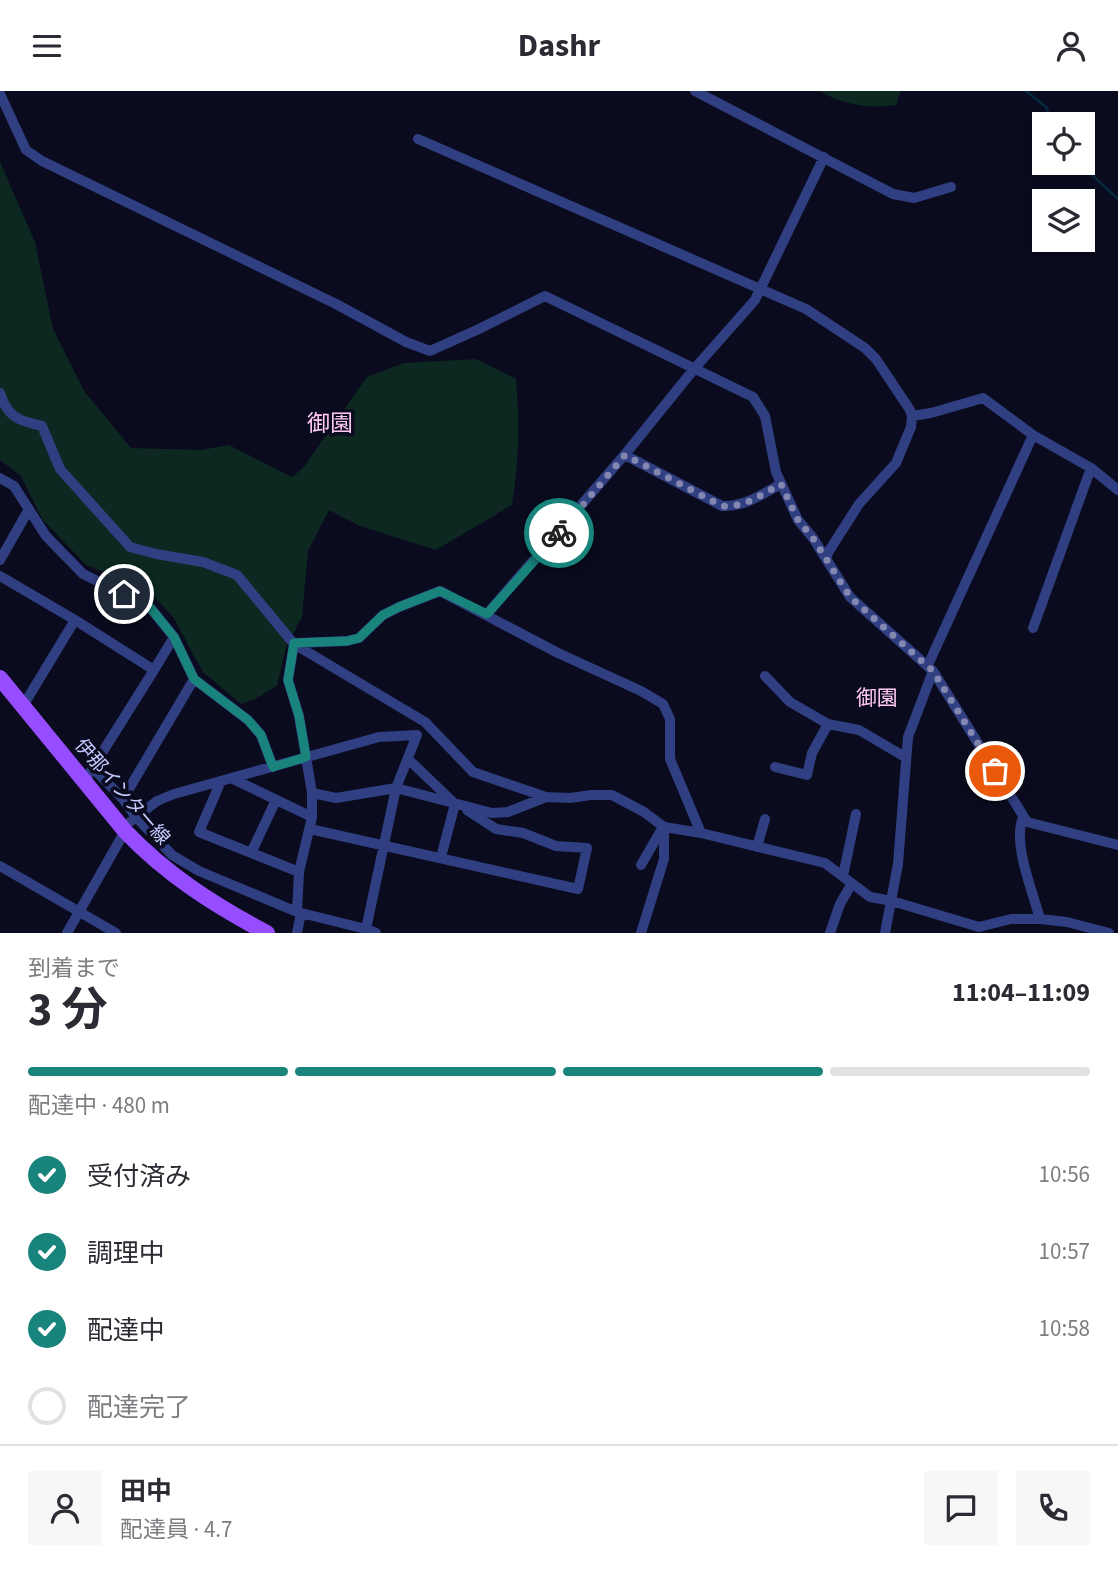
<!DOCTYPE html>
<html lang="ja">
<head>
<meta charset="utf-8">
<style>
	:root { --surface:#fff; --page:#f7f7f7; --text:#2b2b33; --muted:#7c7c81; --line:#e1e1e2; --accent:#18847b }
	body { margin:0; font-family:"Source Sans 3","Noto Sans JP",sans-serif; background:var(--page); color:var(--text); height:100vh; display:flex; flex-direction:column; font-size:26px; white-space:nowrap }
	* { box-sizing:border-box; margin:0 }
	p { font-size:23px; color:var(--muted) }
	.icon { flex:none; width:38px; height:38px; fill:none; stroke:currentColor; stroke-width:2; stroke-linecap:round; stroke-linejoin:round }
	.map { position:relative; height:842px; overflow:hidden }
	.side { display:flex; flex-direction:column; background:var(--surface); flex:1 }
	.side>* { flex:none }
	.buttons { position:absolute; left:1032px; top:21px; display:grid; gap:14px }
	.buttons a { display:grid; place-items:center; width:63px; height:63px; border-radius:0px; background:var(--surface); box-shadow:0 2px 5px #0004; font-size:35px }
	.pin { position:absolute; display:grid; place-items:center; width:60px; height:60px; color:#fff; margin:-30px; border:4px solid #fff; border-radius:50%; box-shadow:0 2px 7px #0007 }
	.courier { position:absolute; display:grid; place-items:center; width:70px; height:70px; margin:-35px; border:5px solid #18847b; border-radius:50%; background:#fff; color:#222; box-shadow:0 2px 9px #0007 }
	.summary em { font-style:normal; font-weight:700 }
	.summary div { display:flex; flex-direction:column-reverse }
	.summary { display:flex; align-items:center; justify-content:space-between; height:119px; padding:0 28px }
	h1 { font-size:46px; font-weight:700; line-height:52px }
	.bar { display:grid; grid-template-columns:repeat(4,1fr); gap:10px 7px; align-content:center; height:84px; padding:0 28px }
	.bar i { height:9px; border-radius:5px; background:var(--line) }
	.bar .current { background:var(--accent) }
	.bar p { grid-column:span 4 }
	.line { display:flex; align-items:center; gap:18px; padding:0 28px; border-top:2px solid var(--line) }
	.line div { flex:1 }
	.round { display:grid; place-items:center; flex:none; width:74px; height:74px; border-radius:0px; background:var(--page) }
	ol { padding:0 28px; list-style:none }
	li { display:flex; align-items:center; gap:21px; height:77px }
	li p { margin-inline-start:auto }
	li .icon { padding:7px; border-radius:50%; background:var(--accent); color:#fff; stroke-width:4 }
	li:last-child { color:var(--muted) }
	li i { width:38px; height:38px; border:4px solid var(--line); border-radius:50% }
	header { display:flex; justify-content:space-between; align-items:center; height:91px; padding:0 28px; background:var(--surface); font-size:32px; font-weight:700 }
	.map>svg:first-child { display:block }
	.green { fill:#0c2821 }
	.lines { fill:none; stroke-linecap:round; stroke-linejoin:round }
	.stream { stroke:#062940; stroke-width:2.5 }
	.street { stroke:#303f81; stroke-width:10 }
	.primary { stroke:#954dff; stroke-width:16 }
	.done { stroke:#8488b0; stroke-width:7; stroke-dasharray:0 12.6 }
	.route { stroke:#18847b; stroke-width:9 }
	.labels { text-anchor:middle; stroke-width:7; stroke-linejoin:round; paint-order:stroke }
	.street-label { font-size:19px; fill:#c6ccff; stroke:#0a0b1e }
	.neighbourhood-label { font-size:21px; fill:#ffc8f7; stroke:#0a0b1e }
	.quarter-label { font-size:23px; fill:#ffc8f7; stroke:#0a0b1e }
</style>
</head>
<body>
<header><svg class="icon" aria-label="menu" viewBox="0 0 24 24"><path d="M4 6h16M4 12h16M4 18h16"/></svg>Dashr<svg class="icon" aria-label="person" viewBox="0 0 24 24"><circle cx="12" cy="8" r="4"/><path d="M4 21q1-7 8-7t8 7"/></svg></header>
<div class="map">
<svg width="1118" height="842" viewBox="0 0 1118 842">
	<rect width="100%" height="100%" fill="#0a0b1e"/>
	<path class="green" d="M820 0H901L896 14C870 18 843 14 820 0Z
		M0 71 35 151 53 238 84 300 131 357 201 359 229 354 292 386 303 377 367 286 404 272 476 268 516 288C520 334 519 368 512 414L436 459 360 435 329 419 308 460 302 526 286 556 277 595 255 608 241 613 203 581 173 526 148 499 86 474 42 428 21 385 0 369Z"/>
	<g class="lines">
		<path class="stream" d="M1026 0 1047 17 1050 33
			M1079 72 1118 108"/>
		<path class="street" d="M695 0 893 103 914 107 951 96
			M0 3 26 59 42 70 336 213 406 251 430 260 479 238 545 205 753 306 765 325 776 381 798 429 813 447 850 506 933 580 1027 731 1118 754
			M418 48 806 218 865 257 876 268 910 319 912 325 911 336 896 372 859 413 829 460 826 467
			M0 302C7 326 19 330 42 335L60 378 130 456 156 463 203 471 237 484 294 553 425 631 473 681 546 706 570 707 591 704H612L644 721 664 736 701 742 825 772 870 806 892 810 979 836 1011 828H1040L1067 831 1109 842
			M912 325 931 322 983 307 1033 344 1091 377 1118 399
			M625 364 722 415C745 416 762 403 781 393
			M0 387 14 395 46 445 83 483 124 503 144 509 174 546 194 588 248 629 261 644 273 676
			M0 469 29 418
			M0 485 75 529 23 615
			M487 523 627 361 694 278 755 209 824 66
			M75 529 154 579 174 546
			M1033 537 1091 377
			M296 552 347 550 359 547 383 524 399 516 440 500 558 562 641 600 663 613 670 628V668L701 742
			M294 553 288 589 299 625 306 666 312 702V726L299 781 297 821
			M928 574 1033 344
			M765 585 790 611 828 633 859 639 905 666
			M194 588 123 708 136 726 172 764 199 780 297 821 366 838 396 697 336 707 312 702
			M408 668 452 710
			M775 676 807 684 812 662 828 633
			M94 678 123 708
			M233 688 312 726
			M85 689 154 579
			M221 690 199 741 299 781
			M1023 727C1012 752 1033 801 1040 828
			M131 730 157 710 174 703 379 646 417 644 396 697 492 722 508 721 546 706
			M310 738 578 798 587 757 556 755 523 742 496 738 467 719
			M757 756 765 728
			M251 762 276 709
			M441 766 455 713
			M641 774 663 736
			M0 775 116 842
			M843 785 856 723
			M366 838 376 842
			M67 842 125 740
			M297 842 301 822
			M641 842 664 768V736
			M830 842 840 813 851 794
			M885 842 898 773 908 646 933 580"/>
		<path class="primary" d="M0 587 125 740C167 784 214 814 267 842"/>
	</g>
	<g class="lines">
		<path class="done" d="M559 442 625 364 722 415C745 417 762 403 781 393L798 429 813 447 850 506 933 580 995 680"/>
		<path class="route" d="M124 503 144 509 174 546 194 588 248 629 261 644 273 676 306 666 299 625 288 589 294 552 347 550 359 547 383 524 399 516 440 500 487 523 559 442"/>
	</g>
	<g class="labels">
		<g class="street-label">
			<text transform="translate(123 700) rotate(49)" y="7">伊那インター線</text>
		</g>
		<g class="neighbourhood-label">
			<text x="877" y="614">御園</text>
		</g>
		<g class="quarter-label">
			<text x="330" y="340">御園</text>
		</g>
	</g>
</svg>
<div class="buttons">
<a><svg class="icon" aria-label="locate" viewBox="0 0 24 24"><circle cx="12" cy="12" r="6"/><path d="M12 2v4M12 18v4M2 12h4M18 12h4"/></svg></a>
<a><svg class="icon" aria-label="layers" viewBox="0 0 24 24"><path d="M12 4l9 5-9 5-9-5zM3 14l9 5 9-5"/></svg></a>
</div>
<div class="pin" style="left:995px;top:680px;background:#ea580c"><svg class="icon" aria-label="bag" viewBox="0 0 24 24"><path d="M5 8h14l-1 12H6zM9 8a3 3 0 0 1 6 0"/></svg></div>
<div class="pin" style="left:124px;top:503px;background:#1f2937"><svg class="icon" aria-label="home" viewBox="0 0 24 24"><path d="M3 11l9-7 9 7M6 9v11h12V9"/></svg></div>
<div class="courier" style="left:559px;top:442px"><svg class="icon" aria-label="bike" viewBox="0 0 24 24"><circle cx="6" cy="16" r="4"/><circle cx="18" cy="16" r="4"/><path d="M6 16l4-8h5l3 8M10 8l3 8H6M13 5h3"/></svg></div>
</div>
<section class="side">
<div class="summary"><div><h1>3 分</h1><p>到着まで</p></div><em>11:04–11:09</em></div>
<div class="bar"><i class="current"></i><i class="current"></i><i class="current"></i><i></i><p>配達中 · 480 m</p></div>
<ol>
<li><svg class="icon" aria-label="check" viewBox="0 0 24 24"><path d="M5 12l5 5 9-10"/></svg>受付済み<p>10:56</p></li>
<li><svg class="icon" aria-label="check" viewBox="0 0 24 24"><path d="M5 12l5 5 9-10"/></svg>調理中<p>10:57</p></li>
<li><svg class="icon" aria-label="check" viewBox="0 0 24 24"><path d="M5 12l5 5 9-10"/></svg>配達中<p>10:58</p></li>
<li><i></i>配達完了</li>
</ol>
<div class="line" style="height:126px"><a class="round"><svg class="icon" aria-label="person" viewBox="0 0 24 24"><circle cx="12" cy="8" r="4"/><path d="M4 21q1-7 8-7t8 7"/></svg></a><div><b>田中</b><p>配達員 · 4.7</p></div><a class="round"><svg class="icon" aria-label="chat" viewBox="0 0 24 24"><path d="M4 5h16v11H9l-5 4z"/></svg></a><a class="round"><svg class="icon" aria-label="phone" viewBox="0 0 24 24"><path d="M5 4h4l2 5-3 2q2 4 5 5l2-3 5 2v4C11 20 4 13 5 4z"/></svg></a></div>
</section>
</body>
</html>
